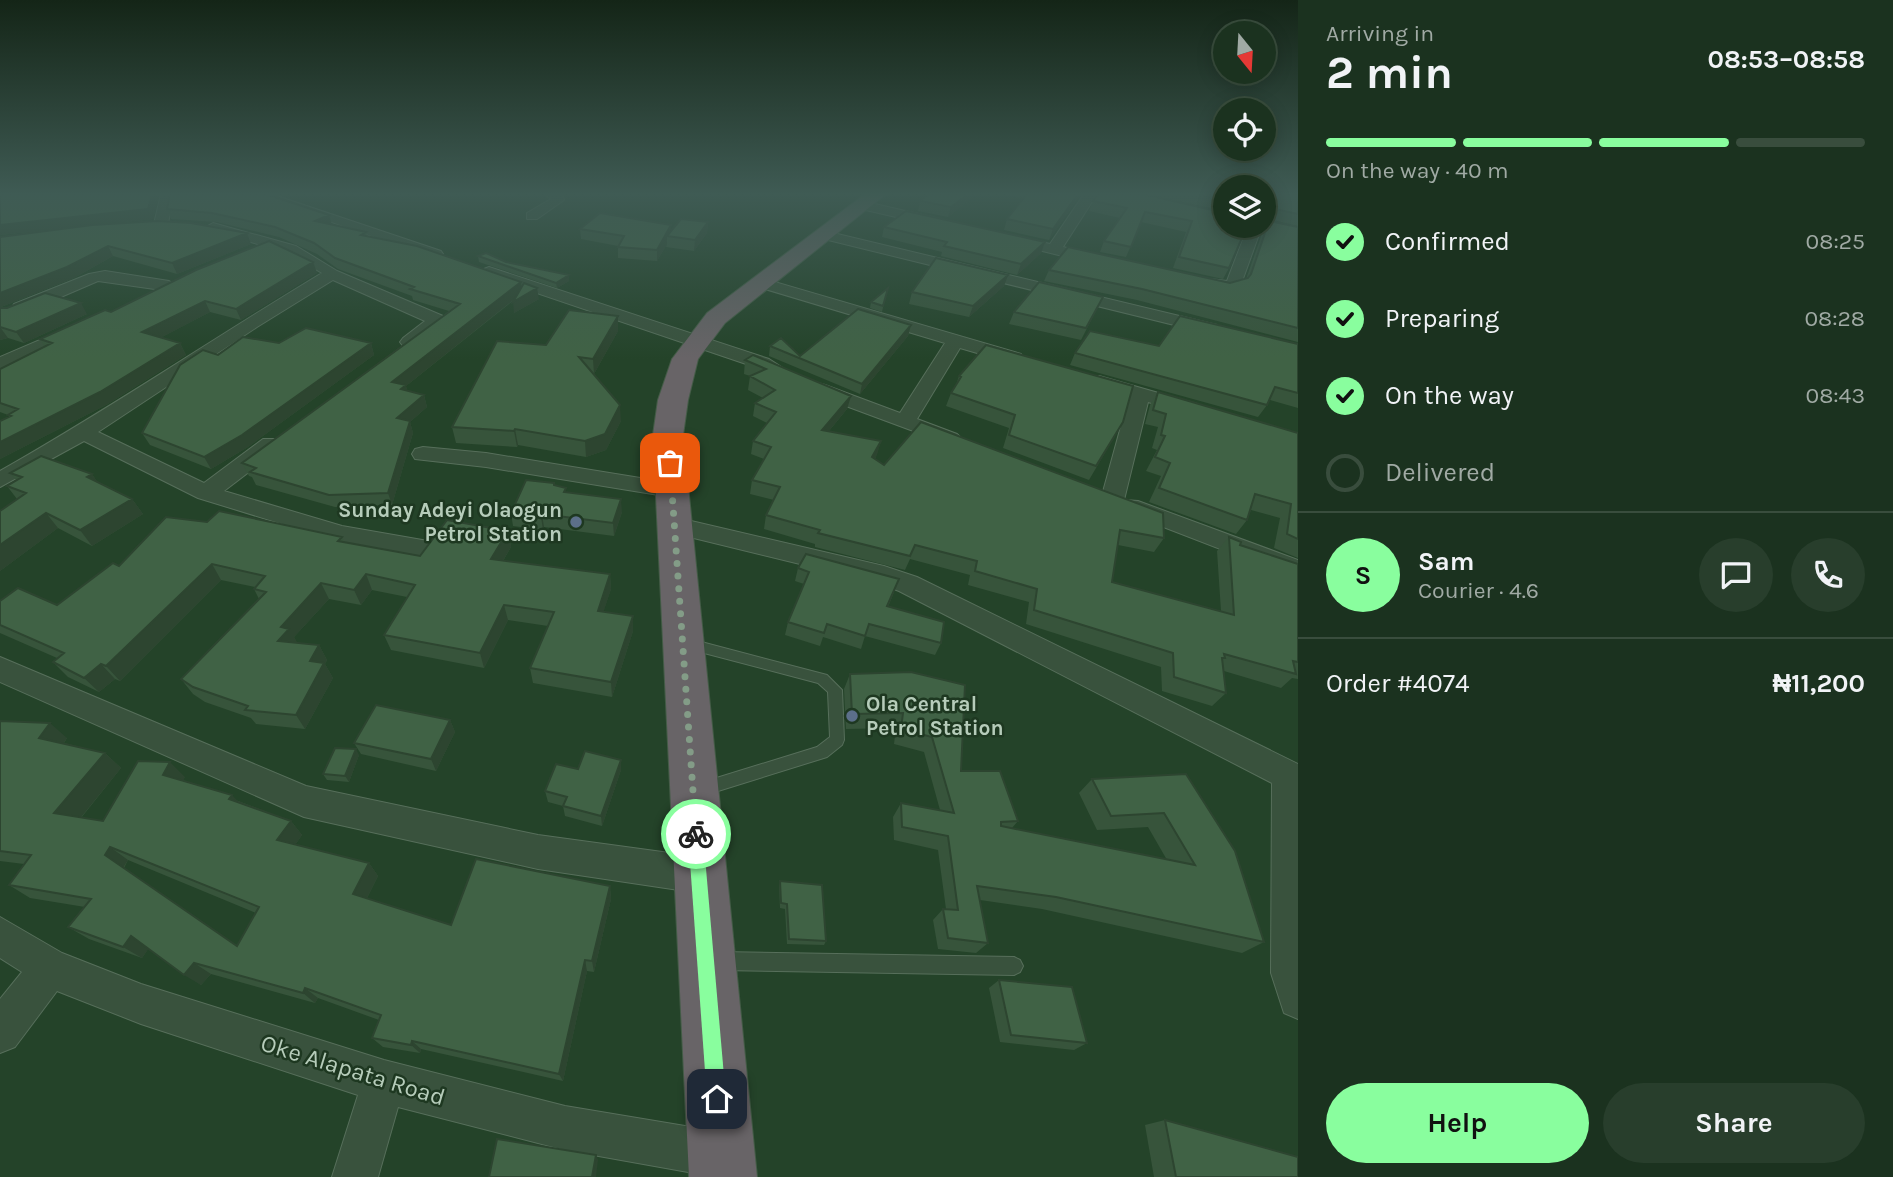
<!DOCTYPE html>
<html lang="en">
<head>
<meta charset="utf-8">
<style>
	:root { --surface:#1b321f; --page:#283e2c; --text:#f1f3f6; --muted:#a0aaa4; --line:#394d3d; --accent:#89fe9e }
	body { margin:0; font-family:Karla,sans-serif; background:var(--page); color:var(--text); height:100vh; display:flex; flex-direction:column; font-size:26px; white-space:nowrap }
	* { box-sizing:border-box; margin:0 }
	p { font-size:23px; color:var(--muted) }
	.icon { flex:none; width:38px; height:38px; fill:none; stroke:currentColor; stroke-width:2; stroke-linecap:round; stroke-linejoin:round }
	.map { position:relative; flex:1; overflow:hidden }
	.panel { display:flex; flex-direction:column; background:var(--surface); width:595px }
	.panel>* { flex:none }
	.needle { width:46px; rotate:162deg }
	.tools { position:absolute; left:1213px; top:21px; display:grid; gap:14px }
	.tools a { display:grid; place-items:center; width:63px; height:63px; border-radius:50%; background:var(--surface); box-shadow:0 4px 18px #0003,0 0 0 2px var(--line); font-size:35px }
	.pin { position:absolute; display:grid; place-items:center; width:60px; height:60px; color:#fff; margin:-30px; border-radius:14px; box-shadow:0 4px 10px #0006 }
	.courier { position:absolute; display:grid; place-items:center; width:70px; height:70px; margin:-35px; border:5px solid #89fe9e; border-radius:50%; background:#fff; color:#222; box-shadow:0 2px 9px #0007 }
	.head em { font-style:normal; font-weight:700 }
	.head div { display:flex; flex-direction:column-reverse }
	.head { display:flex; align-items:center; justify-content:space-between; height:119px; padding:0 28px }
	h1 { font-size:46px; font-weight:700; line-height:52px }
	.bar { display:grid; grid-template-columns:repeat(4,1fr); gap:10px 7px; align-content:center; height:84px; padding:0 28px }
	.bar i { height:9px; border-radius:5px; background:var(--line) }
	.bar .on { background:var(--accent) }
	.bar p { grid-column:span 4 }
	.line { display:flex; align-items:center; gap:18px; padding:0 28px; border-top:2px solid var(--line) }
	.line div { flex:1 }
	.round { display:grid; place-items:center; flex:none; width:74px; height:74px; border-radius:37px; background:var(--page) }
	ol { padding:0 28px; list-style:none }
	li { display:flex; align-items:center; gap:21px; height:77px }
	li p { margin-inline-start:auto }
	li .icon { padding:7px; border-radius:50%; background:var(--accent); color:#111; stroke-width:4 }
	li:last-child { color:var(--muted) }
	li i { width:38px; height:38px; border:4px solid var(--line); border-radius:50% }
	.button { display:flex; gap:14px; margin-top:auto; padding:14px 28px }
	.button a { flex:1; height:80px; border-radius:42px; background:var(--accent); color:#111; font-size:28px; font-weight:700; line-height:80px; text-align:center }
	.button a+a { background:var(--page); color:var(--text) }
	main { display:flex; flex:1; min-height:0 }
	.map>svg:first-child { display:block }
	.lines { fill:none; stroke-linecap:round; stroke-linejoin:round }
	.service-casing { stroke:#576f5b; stroke-width:2 }
	.minor-casing { stroke:#576f5b; stroke-width:2 }
	.trunk-casing { stroke:#445c47; stroke-width:2 }
	.service { fill:#39523d; fill-rule:evenodd }
	.minor { fill:#39523d; fill-rule:evenodd }
	.trunk { fill:#686467; fill-rule:evenodd }
	.wall { fill:#37543b; fill-rule:evenodd }
	.shaded-wall { fill:#2d4530 }
	.building { fill:#406245; stroke:#2d4530; stroke-width:2; fill-rule:evenodd }
	.route { fill:#89fe9e }
	.done { stroke:#839c87; stroke-width:7; stroke-dasharray:0 12.6 }
	.service-dot { fill:#5c6f8a; stroke:#1e3821; stroke-width:2.5 }
	.labels { text-anchor:middle; stroke-width:5; stroke-linejoin:round; paint-order:stroke }
	.poi-label { font-size:21px; font-weight:bold; fill:#b6ccba; stroke:#1e3821; text-anchor:end }
	.near-street-label { font-size:24px; fill:#b6ccba; stroke:#1e3821 }
</style>
</head>
<body>
<main>
<div class="map">
<svg width="1298" height="1177" viewBox="0 0 1298 1177">
	<rect width="100%" height="100%" fill="#244329"/>
	<g class="lines">
		<defs>
			<path id="service" d="M690 639 827 675 842 690 844 740 842 745 827 757 702 796 697 794 694 789 697 784 817 747 830 737 828 692 818 683 685 648 683 644 685 640Z
				M720 952 1014 957 1020 960 1023 966 1020 972 1014 975 720 970 714 967 711 961 714 955Z"/>
			<path id="minor" d="M161 194H173L168 224 161 228 154 224Z
				M252 194H271L441 251 443 254 441 257H431Z
				M545 194H562L564 200 537 219H527V213L551 199Z
				M1084 194H1097L1063 247 1104 257 1107 260 1104 263 1099 265 1010 243 1003 239 1010 235 1050 244Z
				M862 201 940 219 942 222 935 226 857 208 855 205Z
				M213 223 296 246 337 271 443 316 446 320 415 346H403L400 342 403 338 425 321 333 280 257 327 98 432 204 483 263 439H279L282 444 279 449 224 491 342 526 428 541 431 547 428 553 419 556 341 542 198 498 84 441 0 487V471C110 409 214 338 322 273L286 252 208 230 206 227Z
				M1248 226H1262L1240 287 1223 292 1195 286 1193 283 1201 278 1227 281Z
				M825 231 1217 325 1220 329 1211 334 820 238V232Z
				M489 267 769 359 789 372 780 378 755 367 484 275 481 272 484 269Z
				M105 271 169 281 177 286 169 291 98 281 26 312H14L12 308 14 304 89 274Z
				M761 278 1021 354 1024 358 1015 364 960 348 917 419 957 434 961 438 957 442H943L811 393 808 389 818 383 825 385 900 413 945 343 755 286 753 283Z
				M75 325 84 330 81 334 0 370V357Z
				M1099 376 1197 404 1200 408 1197 412 1190 414 1148 402 1124 500 1138 501 1298 560V579L1122 511 1119 505 1105 504 1101 499 1129 397 1092 386 1089 382Z
				M423 447 486 453 671 483 679 485 682 490 679 495 671 497 486 467 415 459 412 454 415 449Z
				M674 517 884 566 917 577 1298 764V1019L1284 1013 1271 973 1272 783 899 591 878 583 665 531 662 525 665 519Z
				M0 657 306 786 538 835 699 857 712 862 717 875 712 888 699 893 538 869 304 817 0 682Z
				M0 917 62 953 141 984 384 1060 565 1106 721 1132 737 1139 744 1155 737 1171 716 1177 565 1150 398 1107 378 1177H332L358 1095 141 1024 57 991 15 1047 0 1053V999L22 972 0 958Z"/>
			<path id="trunk" d="M865 194H886L725 323 698 359 688 400 683 435 757 1177H689L653 435 658 400 672 359 707 313Z"/>
		</defs>
		<use href="#service" class="service-casing"/>
		<use href="#minor" class="minor-casing"/>
		<use href="#trunk" class="trunk-casing"/>
		<use href="#service" class="service"/>
		<use href="#minor" class="minor"/>
		<use href="#trunk" class="trunk"/>
	</g>
	<path class="wall" d="M0 194H159L153 219 98 225 251 244 177 274 113 256 74 278 1 307V308L87 314 24 343 8 338 0 340V237L80 227 0 235Z
		M170 194 332 225 366 232 367 236 521 282 522 288 539 299 514 313V300L406 386 407 391 424 395 427 407 410 422 413 433 392 505 335 507 256 485 252 477 249 476 242 463 449 311 413 300 412 296 338 269 317 254 279 237 217 222 171 219 167 209Z
		M977 194 948 217 918 211 920 201Z
		M1003 194H1081L1049 240 1004 230 1007 219 1023 198Z
		M1145 194H1225V211Z
		M1264 194H1298V226L1265 218 1264 220Z
		M1093 201 1225 213 1229 268 1223 279 1173 268 1186 232 1141 222 1126 257 1100 252 1104 241 1120 218 1089 211Z
		M1269 221 1298 227V342L1137 300 1044 281 1049 270 1230 283 1246 279 1263 231Z
		M708 222 707 233 694 251 666 247 667 244 657 261 618 258V246L581 239 580 229 671 231Z
		M884 227 1045 242 1041 253 1017 275 941 256 942 252 882 237Z
		M478 256 506 262 569 281 557 288 479 262Z
		M313 262 317 273 241 320 210 312 160 338 180 343 186 355 108 404 0 459V421L10 416 8 415 0 412V369L45 347 40 339 111 312Z
		M1008 275 1004 286 969 317 909 304 912 292Z
		M886 294 882 312 870 308 871 302Z
		M1103 297 1081 340 1009 324 1014 312Z
		M618 316V331L594 374 621 421 606 450 586 457 518 445 517 447 456 443 452 427 546 345Z
		M911 325 908 336 860 394 769 356 770 346 800 356Z
		M279 343H371L374 355 248 447 211 469 150 445 142 433 218 355Z
		M1298 344V408L1270 400 1267 405 1258 417 1070 365 1075 353 1159 346Z
		M745 360 851 396 847 409 829 431 881 441 875 459 884 465 1164 538 1154 552 1118 545 1112 582 1221 611 1217 551 1229 537 1240 545 1298 564V679L1292 678 1281 688 1224 671 1226 693 1212 706 1162 691 1161 667 1026 624 1029 602 968 585 970 575 910 559 905 570 815 547V544L764 529 766 515 774 500 750 494 752 480 764 459 751 454 753 441 767 423 753 416 755 403 763 398 748 390 750 376 744 374Z
		M959 376 1123 422 1089 480 1003 448 1009 428 946 406 951 393 956 385Z
		M1158 392 1298 433V558L1274 548 1280 518 1251 510 1247 520 1236 534 1149 502 1161 476 1146 471 1157 450 1152 448 1158 427 1145 424 1150 405Z
		M10 473 92 474 97 482 132 499 143 514 92 546 58 528 0 571V511L17 499 7 486 17 481Z
		M555 485 567 493 622 512 614 536 544 527 543 530 513 526 511 513Z
		M508 531 511 547 503 561 610 574 611 589 603 612 633 631 612 697 533 683 530 668 548 626 508 620 484 668 391 650 384 635 407 597 372 590 361 605 329 599 294 637 297 643 319 645 327 660 325 664 333 678 305 729 256 724 251 718 205 702 193 694 181 679 259 599 254 589 255 587 221 580 120 681 115 679 99 692 68 677 53 662 57 658 0 633V601L57 605 119 566 342 537 344 542 420 556Z
		M798 568 894 592 888 607 941 643 935 655 865 636 861 649 823 637 820 646 785 635 788 622 804 584 795 581Z
		M911 672 961 771 1018 821 1012 828 1167 860 1148 827 1097 830 1079 793 1092 779 1186 774 1264 942 1242 953 1042 909 980 900 988 943 976 953 938 949 933 920 943 909H946L938 850 894 840 893 817 901 803 940 810 924 752 894 744 896 728 846 729 844 689 850 674Z
		M450 720 455 732 436 771 361 754 354 743Z
		M0 721 67 738 64 743 105 753 121 768 81 818 103 821 185 777 183 780 291 821 302 835 295 845 369 863 378 876 367 898 451 925 610 886 611 899 594 972 587 971 563 1081 421 1049 420 1053 383 1047 372 1038 379 1020 318 998 315 1003 211 974 201 985 148 949 142 958 89 939 68 927 85 907 30 898 9 885 24 864 0 861ZM128 860 256 913 237 946 124 868Z
		M359 755 349 782 327 780 323 774Z
		M621 760V770L602 826 565 816 563 806 548 802 545 791 578 769Z
		M780 881 826 941 824 945 787 944 785 909 780 908 779 886Z
		M999 980 1087 1043 1074 1050 1000 1042 989 988Z
		M1165 1120 1298 1177H1154L1145 1125Z"/>
	<path class="shaded-wall" d="M152 194H159L153 219 0 235V225Z
		M968 194H977L948 217 951 207Z
		M1078 194H1081L1049 240 1053 229Z
		M329 215 332 225 315 221Z
		M708 222 707 233 694 251 695 240Z
		M671 225V235L667 236V244L657 261V250Z
		M247 233 251 244 177 274 172 263Z
		M1045 242 1041 253 1017 275 1021 264Z
		M108 246 113 256 74 278 1 307 0 313V293Z
		M313 262 317 273 241 320 236 309Z
		M569 275V281L557 288 556 283Z
		M1008 275 1004 286 969 317 973 306Z
		M521 282 522 293 406 386 409 397 392 382Z
		M537 288 539 299 514 313 513 302Z
		M205 301 210 312 149 344 142 332Z
		M81 303 87 314 24 343 16 332Z
		M618 316V331L594 374 593 359Z
		M911 325 908 336 860 394 862 384Z
		M0 327 8 338 0 340Z
		M180 343 186 355 108 404 0 459V442Z
		M371 343 374 355 248 447 211 469 204 457Z
		M424 395 427 407 410 422 413 433 392 505 388 493 397 418Z
		M851 396 847 409 819 443 822 430Z
		M620 405 621 421 606 450 586 457 585 441Z
		M515 429 518 445 517 447 514 431Z
		M881 441 877 455 868 471 872 457Z
		M92 474 103 490 87 477Z
		M132 499 143 514 92 546 80 530Z
		M621 499 622 512 614 536 613 523Z
		M46 513 58 528 0 571V545Z
		M542 514 544 527 543 530 541 517Z
		M508 531 511 547 495 574 491 559Z
		M212 564 221 580 120 681 106 666Z
		M366 574 372 590 361 605 354 590Z
		M610 574 611 589 599 626 598 611Z
		M321 583 329 599 294 637 298 644 278 641 281 627Z
		M504 605 508 620 484 668 480 653Z
		M633 616V631L612 697 611 682Z
		M319 645 327 660 325 664 333 678 305 729 296 715 310 661Z
		M101 664 115 679 99 692 84 678Z
		M450 720 455 732 436 771 431 759Z
		M50 723 67 738 57 753 39 738Z
		M356 749 359 755 349 782 345 776Z
		M105 753 121 768 73 827 54 813Z
		M621 760V770L602 826 601 816Z
		M170 762 185 777 178 789 163 775Z
		M232 795 245 809 229 799Z
		M291 821 302 835 289 854 277 840Z
		M110 847 128 860 123 868 105 855Z
		M369 863 378 876 363 906 353 894Z
		M610 886 611 899 594 972 592 961Z
		M131 936 149 948 142 958 123 947Z
		M585 960 587 971 563 1081 559 1074Z
		M194 963 211 974 201 985 184 975Z
		M305 988 318 998 315 1003 303 993Z
		M412 1041 421 1049 420 1053 411 1045Z
		M596 1155 598 1160 596 1177H592Z"/>
	<path class="building" d="M0 194H152L148 209 0 225Z
		M170 194H266L329 215 315 221 366 232 361 235 417 246 521 282 392 382 406 385 401 389 424 395 397 418 410 421 388 493 329 495 250 472 256 468 242 463 460 304 410 289 414 287 335 258 314 243 275 227 212 213 167 209Z
		M928 194H968L951 207 920 201Z
		M1027 194H1078L1053 229 1007 219Z
		M1098 194H1143L1225 213V226H1247L1229 268 1179 257 1192 221 1145 212 1131 247 1104 241 1127 208 1093 201Z
		M1197 194H1225V200Z
		M1264 194H1298V214L1271 208 1267 213H1264Z
		M906 211 1045 242 1021 264 944 246 947 242 884 227Z
		M600 213 671 225 657 250 618 247 624 236 580 229Z
		M681 219 708 222 695 240 667 236Z
		M158 221 191 223 247 233 172 263 108 246 67 267 0 293V237L92 225Z
		M1269 221 1298 227V328L1142 289 1049 270 1068 247 1230 283 1248 278 1251 274Z
		M269 241 313 262 236 309 205 301 142 332 180 343 100 392 0 442V421L11 416 8 415 18 409 0 403V369L52 343 40 339 105 310 111 312 196 270Z
		M486 253 506 262 569 275 556 283 478 256Z
		M936 258 1008 275 973 306 912 292Z
		M1039 282 1103 297 1086 328 1014 312Z
		M524 283 537 288 513 302Z
		M888 288 883 306 871 302Z
		M45 293 81 303 16 332 0 327V308H7Z
		M858 309 911 325 862 384 770 346 781 338 800 356Z
		M569 310 618 316 593 359 579 357 620 405 605 434 585 441 515 429 514 431 452 427 497 341 546 345Z
		M1180 316 1298 344V393L1275 387 1267 405 1075 353 1090 331 1159 346Z
		M306 328 371 343 242 435 204 457 142 433 180 365 203 350 218 355 243 337 279 343Z
		M986 345 1133 386 1123 422 1096 466 1009 435 1015 415 951 393 961 377 959 376Z
		M753 355 851 396 822 430 881 441 872 457 884 465 921 422 1163 513 1164 538 1120 530 1112 582 1234 615 1229 537 1241 542 1240 545 1298 564V662L1293 661 1296 674 1224 654 1225 658H1222L1226 693 1174 677 1173 653 1034 610 1037 589 975 571 977 561 915 545 910 556 818 533 820 530 766 515 780 487 752 480 771 447 753 441 776 412 755 403 775 390 750 376 766 369 745 360Z
		M1158 392 1298 433V539L1287 534 1291 504 1255 494 1247 520 1159 488 1170 463 1155 457 1165 436 1161 435 1166 414 1153 410Z
		M41 456 92 474 87 477 132 499 80 530 46 513 0 545V511L26 493 7 486 22 477 10 473Z
		M526 480 554 483V485L566 488 564 492 621 499 613 523 542 514 541 517 511 513Z
		M219 511 342 537 338 541 420 556 447 520 508 531 491 559 610 574 598 611 633 616 611 682 530 668 554 612 504 605 480 653 384 635 415 585 366 574 354 590 321 583 281 627 289 629 278 641 319 645 310 661 324 663 296 715 245 710 248 706 193 687 181 679 266 592 254 589 265 576 212 564 106 666 101 664 84 678 53 662 64 653 0 625V601L18 588 57 605 113 563 119 566 166 517 207 522Z
		M806 554 899 579 887 606 944 622 941 643 869 624 865 636 827 624 824 633 788 622 809 572 798 568Z
		M911 672 965 685 961 771H1000L1018 821 1001 822V826L1195 865 1164 813 1111 816 1092 779 1186 774 1235 851 1264 942 1056 897 977 886 988 943 948 938 943 909 958 910 948 836 902 827 901 803 954 813 932 737 901 729 903 713 852 714 850 674Z
		M376 705 450 720 431 759 354 743Z
		M0 721 50 723 39 738 105 753 54 813 103 821 138 761 170 762 163 775 232 795 229 799 291 821 277 840 369 863 353 894 451 925 476 859 610 886 592 961 585 960 559 1074 412 1041 411 1045 372 1038 381 1015 305 988 303 993 194 963 184 975 131 936 123 947 68 927 91 899 9 885 31 855 0 851ZM110 847 259 907 237 946 105 855Z
		M335 748 356 749 345 776 323 774Z
		M585 751 621 760 601 816 563 806 567 797 545 791 556 764 578 769Z
		M780 881 822 885 826 941 789 939 787 904 781 903Z
		M999 980 1072 987 1087 1043 1011 1035Z
		M1165 1120 1298 1157V1177H1176Z
		M497 1139 596 1155 592 1177H489Z"/>
	<linearGradient id="sky" x2="0" y2="1"><stop stop-color="#142517"/><stop offset="0.54" stop-color="#3f5b54"/><stop offset="1" stop-color="#3f5b54" stop-opacity="0"/></linearGradient>
	<rect width="1298" height="359" fill="url(#sky)"/>
	<path class="route" d="M696 827 701 829 703 834 726 1099 723 1106 717 1109 710 1106 707 1099 688 834 690 829Z"/>
	<g class="lines">
		<path class="done" d="M670 463 696 834"/>
	</g>
	<g class="service-dot">
		<circle cx="576" cy="522" r="7"/>
		<circle cx="852" cy="716" r="7"/>
	</g>
	<g class="labels">
		<g class="poi-label">
			<text x="562" y="517">Sunday Adeyi Olaogun<tspan x="562" dy="24">Petrol Station</tspan></text>
			<text x="866" y="711" text-anchor="start">Ola Central<tspan x="866" dy="24">Petrol Station</tspan></text>
		</g>
		<g class="near-street-label">
			<text transform="translate(353 1070) rotate(17)" y="8">Oke Alapata Road</text>
		</g>
	</g>
</svg>
<div class="tools">
<a><svg class="needle" viewBox="-14 -14 28 28"><path d="M0-13l5 13h-10z" fill="#e53935"/><path d="M0 13l5-13h-10z" fill="#a0aaa4"/></svg></a>
<a><svg class="icon" aria-label="locate" viewBox="0 0 24 24"><circle cx="12" cy="12" r="6"/><path d="M12 2v4M12 18v4M2 12h4M18 12h4"/></svg></a>
<a><svg class="icon" aria-label="layers" viewBox="0 0 24 24"><path d="M12 4l9 5-9 5-9-5zM3 14l9 5 9-5"/></svg></a>
</div>
<div class="pin" style="left:670px;top:463px;background:#ea580c"><svg class="icon" aria-label="bag" viewBox="0 0 24 24"><path d="M5 8h14l-1 12H6zM9 8a3 3 0 0 1 6 0"/></svg></div>
<div class="pin" style="left:717px;top:1099px;background:#1f2937"><svg class="icon" aria-label="home" viewBox="0 0 24 24"><path d="M3 11l9-7 9 7M6 9v11h12V9"/></svg></div>
<div class="courier" style="left:696px;top:834px"><svg class="icon" aria-label="bike" viewBox="0 0 24 24"><circle cx="6" cy="16" r="4"/><circle cx="18" cy="16" r="4"/><path d="M6 16l4-8h5l3 8M10 8l3 8H6M13 5h3"/></svg></div>
</div>
<section class="panel">
<div class="head"><div><h1>2 min</h1><p>Arriving in</p></div><em>08:53–08:58</em></div>
<div class="bar"><i class="on"></i><i class="on"></i><i class="on"></i><i></i><p>On the way · 40 m</p></div>
<ol>
<li><svg class="icon" aria-label="check" viewBox="0 0 24 24"><path d="M5 12l5 5 9-10"/></svg>Confirmed<p>08:25</p></li>
<li><svg class="icon" aria-label="check" viewBox="0 0 24 24"><path d="M5 12l5 5 9-10"/></svg>Preparing<p>08:28</p></li>
<li><svg class="icon" aria-label="check" viewBox="0 0 24 24"><path d="M5 12l5 5 9-10"/></svg>On the way<p>08:43</p></li>
<li><i></i>Delivered</li>
</ol>
<div class="line" style="height:126px"><b class="round" style="background:var(--accent);color:#111">S</b><div><b>Sam</b><p>Courier · 4.6</p></div><a class="round"><svg class="icon" aria-label="chat" viewBox="0 0 24 24"><path d="M4 5h16v11H9l-5 4z"/></svg></a><a class="round"><svg class="icon" aria-label="phone" viewBox="0 0 24 24"><path d="M5 4h4l2 5-3 2q2 4 5 5l2-3 5 2v4C11 20 4 13 5 4z"/></svg></a></div>
<div class="line" style="height:91px"><div>Order #4074</div><b>₦11,200</b></div>
<div class="button"><a>Help</a><a>Share</a></div>
</section>
</main>
</body>
</html>
